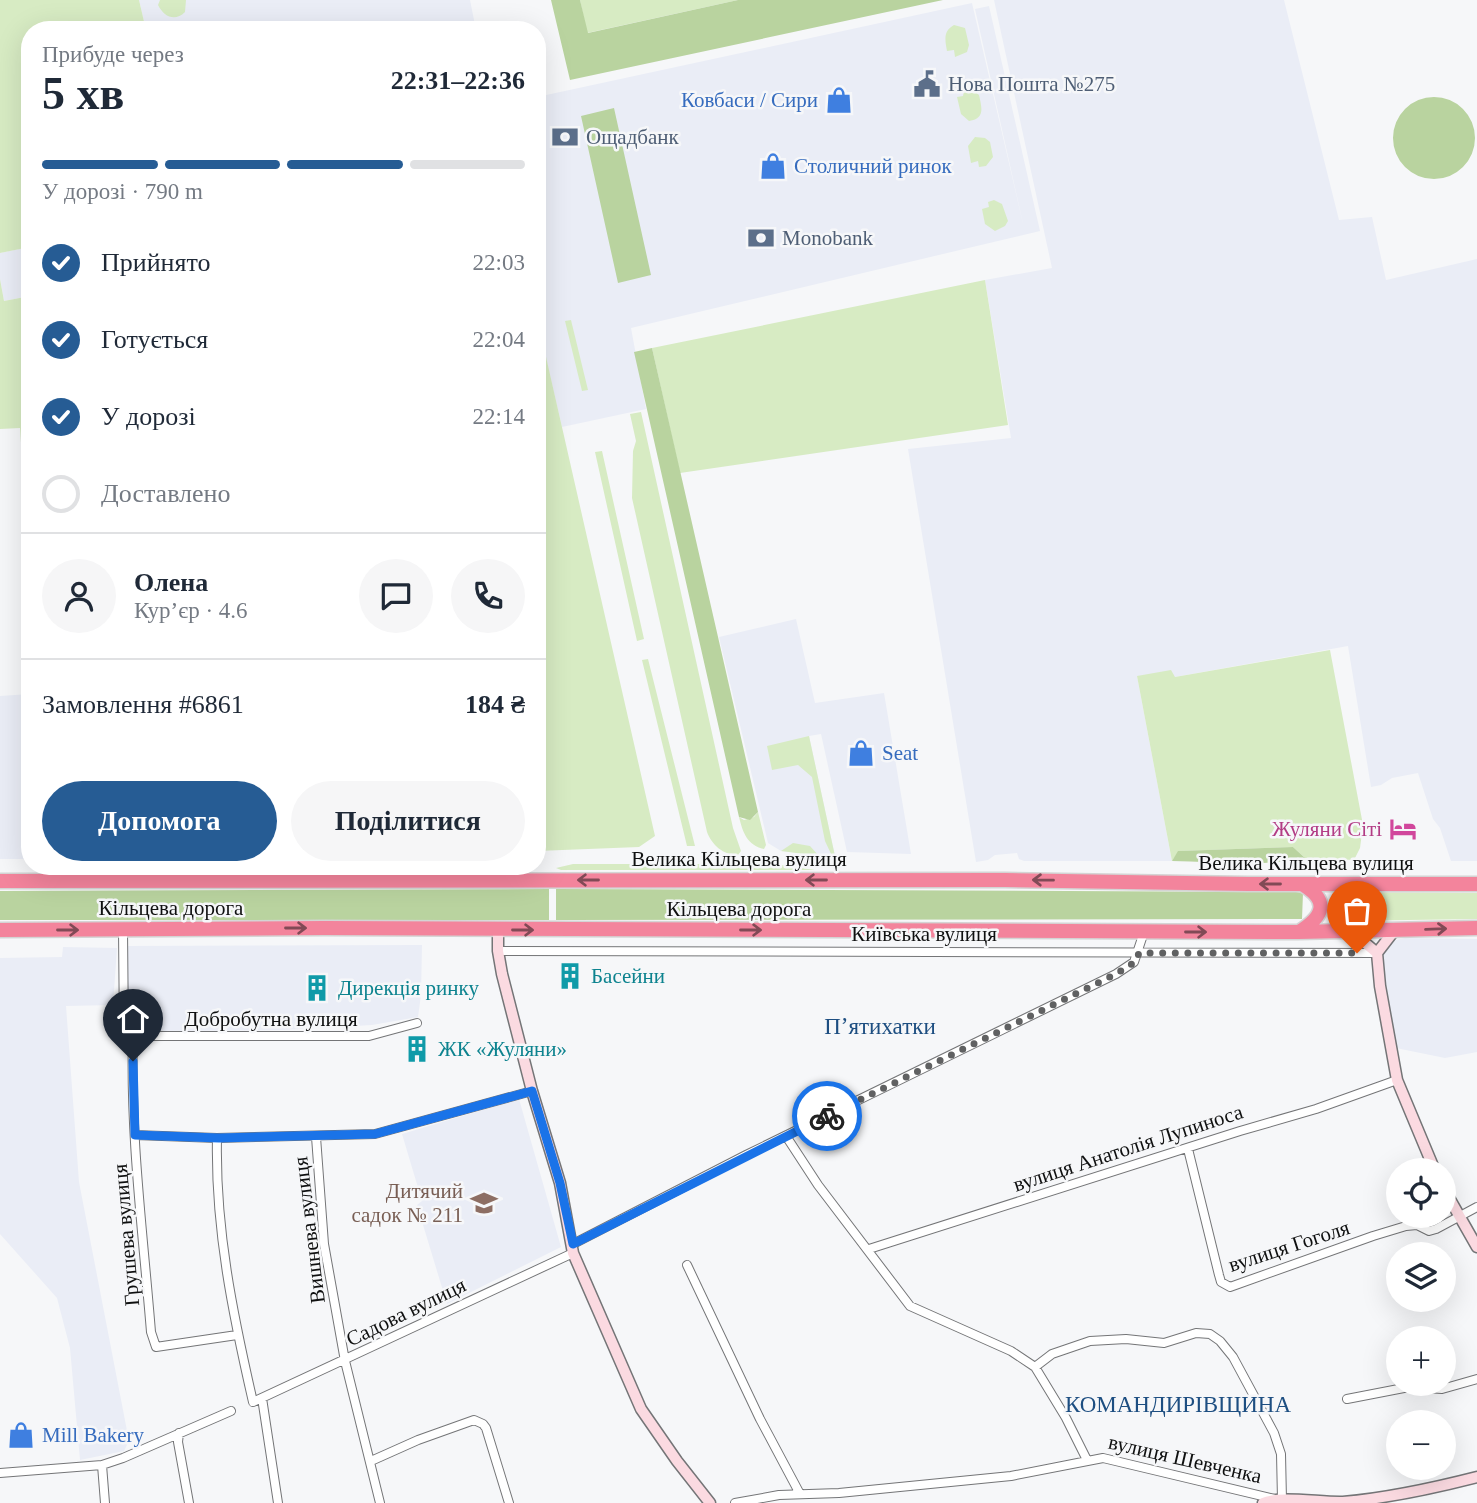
<!DOCTYPE html>
<html lang="uk">
<head>
<meta charset="utf-8">
<style>
	:root { --surface:#fff; --page:#f6f6f7; --text:#1f2937; --muted:#747a83; --line:#e0e1e3; --accent:#265c94 }
	body { margin:0; font-family:"Times New Roman",serif; background:var(--page); color:var(--text); height:100vh; display:flex; flex-direction:column; font-size:26px; white-space:nowrap }
	* { box-sizing:border-box; margin:0 }
	p { font-size:23px; color:var(--muted) }
	.icon { flex:none; width:38px; height:38px; fill:none; stroke:currentColor; stroke-width:2; stroke-linecap:round; stroke-linejoin:round }
	.map { position:relative; flex:1; overflow:hidden }
	.drawer { position:absolute; left:21px; top:21px; width:525px; height:854px; display:flex; flex-direction:column; background:var(--surface); border-radius:28px; box-shadow:0 7px 28px #0002 }
	.drawer>* { flex:none }
	.buttons { position:absolute; left:1386px; top:1158px; display:grid; gap:14px }
	.buttons a { display:grid; place-items:center; width:70px; height:70px; border-radius:50%; background:var(--surface); box-shadow:0 7px 28px #0002; font-size:35px }
	.pin { position:absolute; display:grid; place-items:center; width:60px; height:60px; color:#fff; margin:-72px -30px; border-radius:50% 50% 50% 0; rotate:-45deg; box-shadow:0 0 7px #0007 }
	.pin .icon { rotate:45deg }
	.courier { position:absolute; display:grid; place-items:center; width:70px; height:70px; margin:-35px; border:5px solid #1a73e8; border-radius:50%; background:#fff; color:#222; box-shadow:0 2px 9px #0007 }
	.summary em { font-style:normal; font-weight:600 }
	.summary div { display:flex; flex-direction:column-reverse }
	.summary { display:flex; align-items:center; justify-content:space-between; height:119px; padding:0 21px }
	h1 { font-size:46px; font-weight:600; line-height:52px }
	.bar { display:grid; grid-template-columns:repeat(4,1fr); gap:10px 7px; align-content:center; height:84px; padding:0 21px }
	.bar i { height:9px; border-radius:5px; background:var(--line) }
	.bar .current { background:var(--accent) }
	.bar p { grid-column:span 4 }
	.line { display:flex; align-items:center; gap:18px; padding:0 21px; border-top:2px solid var(--line) }
	.line div { flex:1 }
	.round { display:grid; place-items:center; flex:none; width:74px; height:74px; border-radius:37px; background:var(--page) }
	ol { padding:0 21px; list-style:none }
	li { display:flex; align-items:center; gap:21px; height:77px }
	li p { margin-inline-start:auto }
	li .icon { padding:7px; border-radius:50%; background:var(--accent); color:#fff; stroke-width:4 }
	li:last-child { color:var(--muted) }
	li i { width:38px; height:38px; border:4px solid var(--line); border-radius:50% }
	.cta { display:flex; gap:14px; margin-top:auto; padding:14px 21px }
	.cta a { flex:1; height:80px; border-radius:42px; background:var(--accent); color:#fff; font-size:28px; font-weight:600; line-height:80px; text-align:center }
	.cta a+a { background:var(--page); color:var(--text) }
	.map>svg:first-child { display:block }
	.built { fill:#eaedf6 }
	.green { fill:#d7ebc3 }
	.forest { fill:#b9d39f }
	.lines { fill:none; stroke-linecap:round; stroke-linejoin:round }
	.street-casing { stroke:#747577; stroke-width:10 }
	.secondary-casing { stroke:#747577; stroke-width:13 }
	.highway-casing { stroke:#d4d4d4; stroke-width:17 }
	.street { stroke:#fff; stroke-width:8 }
	.secondary { stroke:#fbdae1; stroke-width:10 }
	.highway { stroke:#f3849c; stroke-width:14 }
	.oneway { stroke:#814a56 }
	.done { stroke:#606162; stroke-width:7; stroke-dasharray:0 12.6 }
	.route { stroke:#1a73e8; stroke-width:9 }
	.labels { text-anchor:middle; stroke-width:5; stroke-linejoin:round; paint-order:stroke }
	.service-label { font-size:21px; fill:#4e5e75; stroke:#f6f7f9; text-anchor:start }
	.shop-label { font-size:21px; fill:#366cbe; stroke:#f6f7f9; text-anchor:start }
	.hotel-label { font-size:21px; fill:#b23c85; stroke:#f6f7f9; text-anchor:end }
	.street-label { font-size:21px; fill:#0f1010; stroke:#f6f7f9 }
	.culture-label { font-size:21px; fill:#0d838f; stroke:#f6f7f9; text-anchor:start }
	.education-label { font-size:21px; fill:#785e54; stroke:#f6f7f9; text-anchor:end }
	.neighbourhood-label { font-size:23px; fill:#1d4e81; stroke:#f6f7f9 }
</style>
</head>
<body>
<div class="map">
<svg width="1477" height="1503" viewBox="0 0 1477 1503">
	<rect width="100%" height="100%" fill="#f6f7f9"/>
	<path class="built" d="M139 0H470L476 30H146Z
		M994 0H1284L1339 220 1372 217 1386 280 1477 259V861H1451L1440 828 1433 819 1418 773 1392 778 1381 785 1371 787 1348 646 1175 677 1137 676 1172 861H1024L1019 859 1017 853 995 855 988 860 976 862 908 449 1011 438 985 280 1052 268Z
		M972 3 1024 228 975 9 989 6 1040 231 631 328 646 409 562 427 544 349 537 350V97Z
		M30 247V296L4 301 0 279V253Z
		M796 619 815 703 884 693 911 854 847 852 821 734 809 736 835 856 781 851 768 843 719 637Z
		M30 694V859H0V696Z
		M1405 938 1477 939V1052L1445 1058 1396 1048 1383 977 1381 960 1387 946 1396 940Z
		M422 945 421 995 418 1017 372 1025 283 1030 126 1031V946Z
		M63 947 117 948 113 1005 66 1006 79 1182 129 1441 124 1451 80 1460 70 1348 57 1298 0 1234V958L62 957Z
		M519 1099 561 1247 447 1304 417 1205 422 1201 402 1134Z"/>
	<path class="green" d="M0 0H139L146 30H30V247L0 253Z
		M160 0H186L185 12C175 22 164 17 158 5Z
		M580 0H738L587 33Z
		M954 25 965 28 969 45 967 52 955 57 954 50 947 51C945 40 943 31 954 25Z
		M964 90 974 91 979 95C982 108 985 119 969 121L961 114 957 97 963 96Z
		M975 137 985 138 990 142 993 157 986 166 979 167 978 161 971 163 968 146Z
		M994 200 1002 204 1008 221 1005 226 995 231 985 224 982 209 989 207 988 202Z
		M0 279 4 301 30 296V576L20 428 0 429Z
		M985 280 1008 425 680 473 652 348Z
		M571 320 588 390 582 391 565 321Z
		M544 348 655 836 639 847 537 851V350Z
		M641 412 733 828 741 851 738 855C723 855 712 845 707 832L632 498 633 451 636 441 630 414Z
		M602 451 644 639 637 641 595 452Z
		M1330 650 1363 825 1360 848 1354 860 1305 858 1293 847 1179 851 1172 861 1137 676 1171 670 1175 677Z
		M648 659 695 846H687L642 660Z
		M809 736 835 856H832L825 841 812 777 798 765 772 770 767 746Z
		M758 812 766 845 764 849C747 845 743 833 739 817L744 820 754 817Z
		M793 843 810 846 819 856 781 851Z
		M573 864H775L815 870H561L556 868Z
		M1340 892 1477 893V919L1340 921Z"/>
	<path class="forest" d="M551 0H580L588 33 738 0H943L570 80Z
		M1393 138a41 41 0 1 1 82 0a41 41 0 1 1-82 0Z
		M614 108 651 275 618 283 581 116Z
		M652 348 758 812 750 820 739 817 634 352Z
		M1293 847 1305 858C1262 867 1216 862 1172 861L1178 851Z
		M549 889V920H0V891Z
		M556 889 1296 892 1303 893 1302 919 556 920Z"/>
	<g class="lines">
		<defs>
			<path id="street" d="M123 930 124 1036H369L417 1023
				M498 951 1377 953
				M133 1036C130 1135 143 1233 151 1332L156 1347 237 1335
				M135 1135 217 1138 375 1134 532 1091
				M786 1136 818 1185 910 1306 1011 1351 1035 1367 1066 1418 1087 1460
				M316 1137 324 1244 345 1361 380 1503
				M217 1138C215 1228 233 1315 253 1402L573 1253
				M1188 1149 1219 1275 1221 1282 1230 1287 1373 1236 1406 1226 1417 1225 1429 1231 1436 1229 1477 1207
				M573 1244 746 1155 1116 974 1134 962 1144 932
				M869 1249 1240 1131 1316 1109 1397 1080
				M687 1265 760 1419 800 1494
				M1035 1367 1052 1354 1090 1341 1126 1339 1164 1343 1196 1333 1210 1334 1220 1341 1233 1357 1274 1433 1281 1454 1282 1500
				M262 1398 278 1503
				M1347 1399 1409 1387 1442 1389 1477 1379
				M179 1433 178 1442 189 1503
				M371 1461 418 1440 474 1420 483 1424 486 1428 509 1503
				M102 1465 105 1503
				M0 1473 102 1465 123 1458 231 1411
				M735 1503 779 1495 839 1493 1011 1476 1103 1458 1275 1499"/>
			<path id="secondary" d="M498 930V951L502 974 532 1091 560 1183 573 1253 641 1409 677 1461 710 1503
				M1352 932 1377 953 1380 986 1397 1080 1435 1171
				M1377 953 1394 931
				M1444 1189 1477 1247
				M1263 1503C1280 1495 1322 1503 1343 1502 1388 1498 1434 1488 1477 1477"/>
			<path id="highway" d="M0 881 1005 880 1248 884H1477
				M0 930 324 928 1298 932 1477 928
				M1299 932C1324 916 1330 901 1302 884"/>
		</defs>
		<use href="#street" class="street-casing"/>
		<use href="#secondary" class="secondary-casing"/>
		<use href="#highway" class="highway-casing"/>
		<use href="#street" class="street"/>
		<use href="#secondary" class="secondary"/>
		<use href="#highway" class="highway"/>
	</g>
	<defs><path id="oneway-shaft" d="M-6 0H5M1.5-3L5.5 0L1.5 3" fill="none" stroke-width="1.6" stroke-linecap="round" stroke-linejoin="round" transform="scale(1.75)"/></defs>
	<g class="oneway">
		<use href="#oneway-shaft" transform="translate(588 880) rotate(-180)"/>
		<use href="#oneway-shaft" transform="translate(816 880) rotate(-180)"/>
		<use href="#oneway-shaft" transform="translate(1043 880) rotate(-179)"/>
		<use href="#oneway-shaft" transform="translate(1270 884) rotate(-180)"/>
		<use href="#oneway-shaft" transform="translate(296 928)"/>
		<use href="#oneway-shaft" transform="translate(1436 929) rotate(-2)"/>
		<use href="#oneway-shaft" transform="translate(68 930)"/>
		<use href="#oneway-shaft" transform="translate(523 930)"/>
		<use href="#oneway-shaft" transform="translate(751 930)"/>
		<use href="#oneway-shaft" transform="translate(1196 932)"/>
	</g>
	<g class="lines">
		<path class="done" d="M827 1116 1116 974 1135 962 1139 953H1357"/>
		<path class="route" d="M133 1061 135 1135 219 1138 375 1134 532 1091 560 1183 573 1244 827 1116"/>
	</g>
	<defs>
		<symbol id="civic-bare" viewBox="-9 -9 18 18"><path d="M-.6-6.5H3V-4.5H.6V-3L4-1V1h2V6H-6V1h2V-1L-.6-3ZM-1.2 2.5V6h2.4V2.5Z" fill="#5c6f8a" stroke="#f6f7f9" stroke-width="2.5" paint-order="stroke"/></symbol>
		<symbol id="shop-bare" viewBox="-9 -9 18 18"><path d="M-5-2.5h2.3a2.7 3.5 0 0 1 5.4 0H5L5.5 6h-11ZM-1.5-2.5h3a1.5 2.3 0 0 0-3 0Z" fill="#3f7fe0" stroke="#f6f7f9" stroke-width="2.5" paint-order="stroke"/></symbol>
		<symbol id="bank-bare" viewBox="-9 -9 18 18"><path d="M-6-4H6V4H-6ZM0-2.3a2.3 2.3 0 1 0 0 4.6a2.3 2.3 0 1 0 0-4.6Z" fill="#5c6f8a" stroke="#f6f7f9" stroke-width="2.5" paint-order="stroke"/></symbol>
		<symbol id="hotel-bare" viewBox="-9 -9 18 18"><path d="M-6-4.5h1.5V1H6V5H4.5V3h-9V5H-6ZM-4 0a1.8 1.8 0 1 1 3.6 0ZM.5 0V-2.5h3Q6-2.5 6 0Z" fill="#d1479c" stroke="#f6f7f9" stroke-width="2.5" paint-order="stroke"/></symbol>
		<symbol id="building-bare" viewBox="-9 -9 18 18"><path d="M-4-6H4V6H1V3H-1V6H-4ZM-2.5-4.3h1.7v1.8h-1.7ZM.8-4.3h1.7v1.8H.8ZM-2.5-1h1.7V.8h-1.7ZM.8-1h1.7V.8H.8Z" fill="#0f9aa8" stroke="#f6f7f9" stroke-width="2.5" paint-order="stroke"/></symbol>
		<symbol id="school-bare" viewBox="-9 -9 18 18"><path d="M0-5L7-2L0 1L-7-2ZM-4 1L0 2.5L4 1V4Q0 6-4 4Z" fill="#8d6e63" stroke="#f6f7f9" stroke-width="2.5" paint-order="stroke"/></symbol>
	</defs>
	<g fill-rule="evenodd">
		<use href="#civic-bare" x="908" y="65" width="38" height="38"/>
		<use href="#shop-bare" x="820" y="81" width="38" height="38"/>
		<use href="#bank-bare" x="546" y="118" width="38" height="38"/>
		<use href="#shop-bare" x="754" y="147" width="38" height="38"/>
		<use href="#bank-bare" x="742" y="219" width="38" height="38"/>
		<use href="#shop-bare" x="842" y="734" width="38" height="38"/>
		<use href="#hotel-bare" x="1384" y="810" width="38" height="38"/>
		<use href="#building-bare" x="551" y="957" width="38" height="38"/>
		<use href="#building-bare" x="298" y="969" width="38" height="38"/>
		<use href="#building-bare" x="398" y="1030" width="38" height="38"/>
		<use href="#school-bare" x="465" y="1184" width="38" height="38"/>
		<use href="#shop-bare" x="2" y="1416" width="38" height="38"/>
	</g>
	<g class="labels">
		<g class="service-label">
			<text x="948" y="91">Нова Пошта №275</text>
			<text x="586" y="144">Ощадбанк</text>
			<text x="782" y="245">Monobank</text>
		</g>
		<g class="shop-label">
			<text x="818" y="107" text-anchor="end">Ковбаси / Сири</text>
			<text x="794" y="173">Столичний ринок</text>
			<text x="882" y="760">Seat</text>
			<text x="42" y="1442">Mill Bakery</text>
		</g>
		<g class="hotel-label">
			<text x="1382" y="836">Жуляни Сіті</text>
		</g>
		<g class="street-label">
			<text x="739" y="866">Велика Кільцева вулиця</text>
			<text x="1306" y="870">Велика Кільцева вулиця</text>
			<text x="171" y="915">Кільцева дорога</text>
			<text x="739" y="916">Кільцева дорога</text>
			<text x="924" y="941">Київська вулиця</text>
			<text x="271" y="1026">Добробутна вулиця</text>
			<text transform="translate(1128 1148) rotate(-18)" y="7">вулиця Анатолія Лупиноса</text>
			<text transform="translate(309 1230) rotate(-97)" y="7">Вишнева вулиця</text>
			<text transform="translate(126 1235) rotate(-95)" y="7">Грушева вулиця</text>
			<text transform="translate(1289 1246) rotate(-18)" y="7">вулиця Гоголя</text>
			<text transform="translate(406 1312) rotate(-26)" y="7">Садова вулиця</text>
			<text transform="translate(1185 1459) rotate(13)" y="7">вулиця Шевченка</text>
		</g>
		<g class="culture-label">
			<text x="591" y="983">Басейни</text>
			<text x="338" y="995">Дирекція ринку</text>
			<text x="438" y="1056">ЖК «Жуляни»</text>
		</g>
		<g class="education-label">
			<text x="463" y="1198">Дитячий<tspan x="463" dy="24">садок № 211</tspan></text>
		</g>
		<g class="neighbourhood-label">
			<text x="880" y="1034">Пʼятихатки</text>
			<text x="1178" y="1412">КОМАНДИРІВЩИНА</text>
		</g>
	</g>
</svg>
<div class="buttons">
<a><svg class="icon" aria-label="locate" viewBox="0 0 24 24"><circle cx="12" cy="12" r="6"/><path d="M12 2v4M12 18v4M2 12h4M18 12h4"/></svg></a>
<a><svg class="icon" aria-label="layers" viewBox="0 0 24 24"><path d="M12 4l9 5-9 5-9-5zM3 14l9 5 9-5"/></svg></a>
<a>+</a>
<a>−</a>
</div>
<div class="pin" style="left:1357px;top:953px;background:#ea580c"><svg class="icon" aria-label="bag" viewBox="0 0 24 24"><path d="M5 8h14l-1 12H6zM9 8a3 3 0 0 1 6 0"/></svg></div>
<div class="pin" style="left:133px;top:1061px;background:#1f2937"><svg class="icon" aria-label="home" viewBox="0 0 24 24"><path d="M3 11l9-7 9 7M6 9v11h12V9"/></svg></div>
<div class="courier" style="left:827px;top:1116px"><svg class="icon" aria-label="bike" viewBox="0 0 24 24"><circle cx="6" cy="16" r="4"/><circle cx="18" cy="16" r="4"/><path d="M6 16l4-8h5l3 8M10 8l3 8H6M13 5h3"/></svg></div>
<section class="drawer">
<div class="summary"><div><h1>5 хв</h1><p>Прибуде через</p></div><em>22:31–22:36</em></div>
<div class="bar"><i class="current"></i><i class="current"></i><i class="current"></i><i></i><p>У дорозі · 790 m</p></div>
<ol>
<li><svg class="icon" aria-label="check" viewBox="0 0 24 24"><path d="M5 12l5 5 9-10"/></svg>Прийнято<p>22:03</p></li>
<li><svg class="icon" aria-label="check" viewBox="0 0 24 24"><path d="M5 12l5 5 9-10"/></svg>Готується<p>22:04</p></li>
<li><svg class="icon" aria-label="check" viewBox="0 0 24 24"><path d="M5 12l5 5 9-10"/></svg>У дорозі<p>22:14</p></li>
<li><i></i>Доставлено</li>
</ol>
<div class="line" style="height:126px"><a class="round"><svg class="icon" aria-label="person" viewBox="0 0 24 24"><circle cx="12" cy="8" r="4"/><path d="M4 21q1-7 8-7t8 7"/></svg></a><div><b>Олена</b><p>Кур’єр · 4.6</p></div><a class="round"><svg class="icon" aria-label="chat" viewBox="0 0 24 24"><path d="M4 5h16v11H9l-5 4z"/></svg></a><a class="round"><svg class="icon" aria-label="phone" viewBox="0 0 24 24"><path d="M5 4h4l2 5-3 2q2 4 5 5l2-3 5 2v4C11 20 4 13 5 4z"/></svg></a></div>
<div class="line" style="height:91px"><div>Замовлення #6861</div><b>184 ₴</b></div>
<div class="cta"><a>Допомога</a><a>Поділитися</a></div>
</section>
</div>
</body>
</html>
